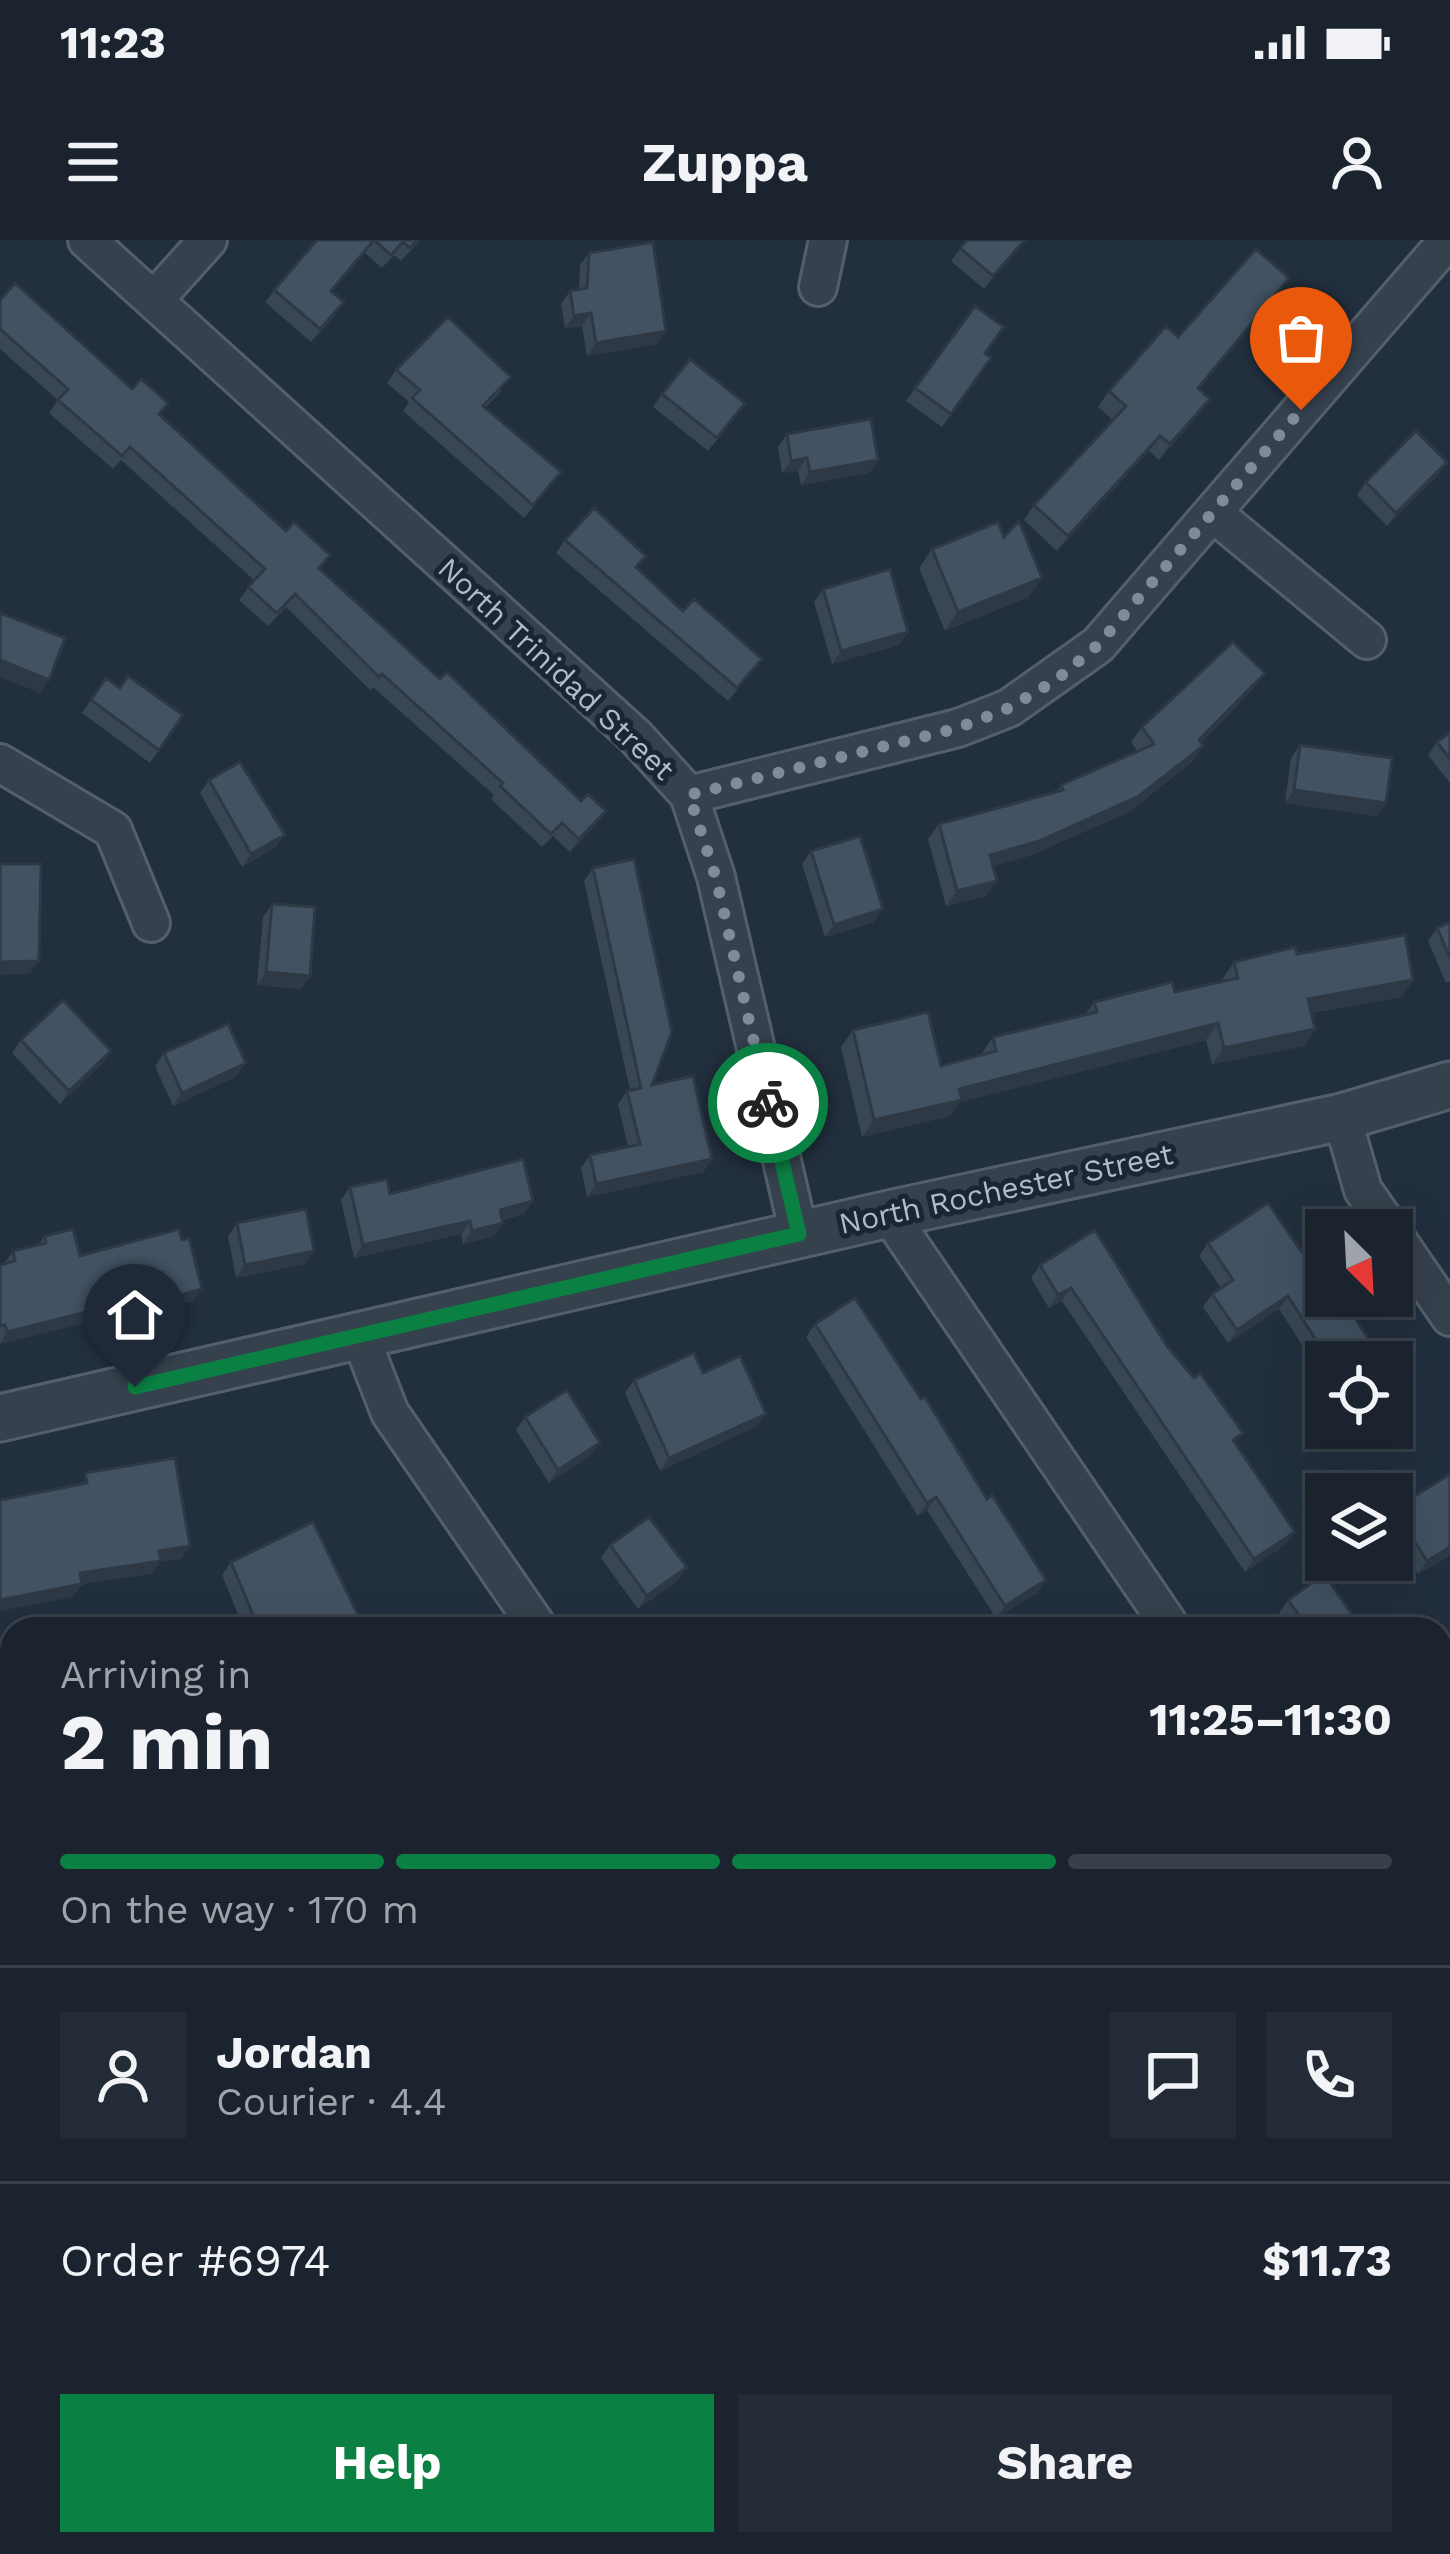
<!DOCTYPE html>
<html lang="en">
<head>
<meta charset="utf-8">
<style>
	:root { --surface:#1a232e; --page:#232b36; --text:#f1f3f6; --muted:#9fa4aa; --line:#38404a; --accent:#0b8043 }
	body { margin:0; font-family:"Work Sans",sans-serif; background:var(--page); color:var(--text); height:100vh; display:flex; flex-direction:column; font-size:45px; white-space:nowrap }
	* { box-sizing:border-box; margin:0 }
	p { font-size:39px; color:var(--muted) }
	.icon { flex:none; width:66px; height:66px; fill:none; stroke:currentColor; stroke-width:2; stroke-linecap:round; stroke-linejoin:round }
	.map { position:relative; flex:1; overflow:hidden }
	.side { position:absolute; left:0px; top:1377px; width:1452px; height:939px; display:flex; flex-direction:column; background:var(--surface); border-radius:36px 36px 0 0; box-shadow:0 12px 48px #0002,0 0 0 3px var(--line) }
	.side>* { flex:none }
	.needle { width:78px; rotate:156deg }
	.controls { position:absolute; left:1305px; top:969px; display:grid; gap:24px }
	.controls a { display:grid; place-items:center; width:108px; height:108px; border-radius:0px; background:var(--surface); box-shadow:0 12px 48px #0002,0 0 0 3px var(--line); font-size:60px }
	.pin { position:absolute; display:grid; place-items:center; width:102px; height:102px; color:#fff; margin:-123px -51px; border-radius:50% 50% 50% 0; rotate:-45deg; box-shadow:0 0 12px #0007 }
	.pin .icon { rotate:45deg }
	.courier { position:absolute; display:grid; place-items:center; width:120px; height:120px; margin:-60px; border:9px solid #0b8043; border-radius:50%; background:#fff; color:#222; box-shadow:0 3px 15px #0007 }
	.head em { font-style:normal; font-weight:700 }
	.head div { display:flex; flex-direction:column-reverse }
	.head { display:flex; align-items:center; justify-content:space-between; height:204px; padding:0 60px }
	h1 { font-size:78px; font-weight:700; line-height:90px }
	.bar { display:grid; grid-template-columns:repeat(4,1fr); gap:18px 12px; align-content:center; height:144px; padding:0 60px }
	.bar i { height:15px; border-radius:9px; background:var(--line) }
	.bar .active { background:var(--accent) }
	.bar p { grid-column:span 4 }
	.line { display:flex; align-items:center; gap:30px; padding:0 60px; border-top:3px solid var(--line) }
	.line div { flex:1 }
	.round { display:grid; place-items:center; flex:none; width:126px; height:126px; border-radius:0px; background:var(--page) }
	.cta { display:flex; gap:24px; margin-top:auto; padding:24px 60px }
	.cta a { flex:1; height:138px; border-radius:0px; background:var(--accent); color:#fff; font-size:48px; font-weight:700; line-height:138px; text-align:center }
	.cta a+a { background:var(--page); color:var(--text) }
	.status { display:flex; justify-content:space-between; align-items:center; height:84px; padding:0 60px; background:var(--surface); direction:ltr }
	.status svg { height:33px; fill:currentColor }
	header { display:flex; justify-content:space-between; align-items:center; height:156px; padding:0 60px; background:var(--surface); font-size:54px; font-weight:700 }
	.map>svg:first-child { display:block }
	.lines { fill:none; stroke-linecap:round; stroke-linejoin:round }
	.minor-casing { stroke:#545f6c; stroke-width:42 }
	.tertiary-casing { stroke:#545f6c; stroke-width:51 }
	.minor { stroke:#36414e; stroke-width:36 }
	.tertiary { stroke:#36414e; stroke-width:45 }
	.wall { fill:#394755 }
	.shaded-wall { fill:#2e3945 }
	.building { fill:#425263; stroke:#2e3945; stroke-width:3 }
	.done { stroke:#808b98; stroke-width:12; stroke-dasharray:0 21.6 }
	.route { stroke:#0b8043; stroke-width:15 }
	.labels { text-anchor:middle; stroke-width:10; stroke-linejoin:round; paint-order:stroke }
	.street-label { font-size:30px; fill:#b2bcc9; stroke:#1b2633 }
</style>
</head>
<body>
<div class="status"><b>11:23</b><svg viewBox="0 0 49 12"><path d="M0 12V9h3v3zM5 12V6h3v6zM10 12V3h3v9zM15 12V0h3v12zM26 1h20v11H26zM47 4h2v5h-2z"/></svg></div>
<header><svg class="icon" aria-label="menu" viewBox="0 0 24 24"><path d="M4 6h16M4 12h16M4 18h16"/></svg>Zuppa<svg class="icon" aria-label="person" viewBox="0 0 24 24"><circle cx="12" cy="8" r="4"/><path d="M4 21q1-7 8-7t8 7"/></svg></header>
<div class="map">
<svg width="1450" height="2314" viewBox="0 0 1450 2314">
	<rect width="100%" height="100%" fill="#222f3e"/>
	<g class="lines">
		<defs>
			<path id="minor" d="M87 0 635 496 689 555 716 637 799 994
				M818 47 828 0
				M154 60 208 0
				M1213 273 1367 400
				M0 523 113 590 151 683
				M689 555 958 488 1009 468 1098 405 1448 0
				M1342 877 1363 950 1391 990
				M889 974 1172 1389
				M1392 992 1450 1077
				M360 1096 390 1173 539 1389
				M0 1423 12 1419
				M0 1513 12 1523
				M1440 1781 1450 1796
				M1440 2230 1450 2233
				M284 2304 296 2314
				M1184 2314 1200 2304"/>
			<path id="tertiary" d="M0 1178 889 974 1342 877 1450 845"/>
		</defs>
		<use href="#minor" class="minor-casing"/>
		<use href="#tertiary" class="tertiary-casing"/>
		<use href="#minor" class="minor"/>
		<use href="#tertiary" class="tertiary"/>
	</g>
	<path class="wall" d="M317 0H420L401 21 394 15 382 28 365 13 332 52 335 75 311 102 265 62Z
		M967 0H1027L984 49 951 21Z
		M589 13 657 104 587 116 582 86 565 88 561 64 570 51 579 49 580 25Z
		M1289 38 1199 149V174L1159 220 1149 211 1057 311 1024 280 1034 265 1113 180 1098 167 1109 151 1178 97Z
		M0 60 132 149 168 163 160 175 320 329 597 584 570 612 553 596 542 607 491 559 494 555 373 447 370 450 286 367 268 386 239 360 254 340 121 220 113 229 49 173 58 160 0 109Z
		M975 66 986 113 991 118 942 187 906 161Z
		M396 130 502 150 485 168 561 232 524 278 403 171 409 162 387 143Z
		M662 154 736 176 708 211 653 167Z
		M787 194 878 220 869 233 801 245 798 231 782 233 778 207Z
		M1438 235 1387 286 1357 255 1366 242Z
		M565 300 637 329 753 431 728 461 556 313Z
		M932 309 1029 357 945 391 919 328Z
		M823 349 908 392 899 405 832 424 814 362Z
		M106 438 120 448 183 475 150 523 82 473Z
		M1254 448 1201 503 1203 506 1193 521 1129 572 1029 616 993 626 986 656 946 666 928 599 939 584 1056 552 1061 545 1137 511 1131 502 1142 487Z
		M1450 492V543L1428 515 1437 502Z
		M1300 505 1386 563 1377 576 1285 563 1291 518Z
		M209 540 276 607 242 627 200 553Z
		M811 611 874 682 825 697 802 624Z
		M593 628 652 845 712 919 703 932 587 957 581 928 590 915 628 907 618 864 627 851 630 850 584 641Z
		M272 664 310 736 301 749 257 745 263 677Z
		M1450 682V741L1446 743 1428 701 1437 688Z
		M1297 714 1413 740 1402 757 1311 773 1315 789 1304 806 1212 824 1206 800 960 862 950 876 862 897 841 807 853 790 941 826 981 815 993 797 1085 775 1094 762 1175 752 1223 741V738L1234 722Z
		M21 800 111 811 102 824 60 864 12 813Z
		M164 813 237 836 173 866 155 826Z
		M350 947 390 954 533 961 524 974 503 980V983L494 996 463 1004 461 994 354 1018 341 960Z
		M1268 963 1378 1122H1326V1142L1279 1069 1228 1103 1203 1067 1212 1054 1221 1048 1199 1016 1208 1003Z
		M237 983 314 1011 305 1024 236 1038 228 996Z
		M45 996 80 1016 193 1061 146 1074 144 1068 0 1104V1025L4 1024 13 1011 38 1005Z
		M1040 1025 1167 1106 1236 1204 1286 1304 1245 1332 1062 1061 1049 1068 1031 1038Z
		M815 1084 987 1259 1046 1340 1037 1353 996 1378 927 1270 918 1276 806 1097Z
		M703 1133 757 1186 660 1231 625 1153 634 1140Z
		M525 1177 591 1215 549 1243 516 1190Z
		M1450 1234V1315L1418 1334 1392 1293V1272Z
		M610 1305 678 1340 638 1369 601 1318Z
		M231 1322 365 1389H244L222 1335Z
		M1288 1360 1362 1389H1290L1279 1373Z
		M1440 1504 1450 1518V1630L1440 1615Z
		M97 2304H143V2314H99Z
		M981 2304H1037L1026 2314H987Z"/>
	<path class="shaded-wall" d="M1025 0H1027L984 49 993 36Z
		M1289 38 1278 54 1187 164 1198 148Z
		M591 73 582 86 565 88 574 76Z
		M666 91 657 104 587 116 596 103Z
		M1210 159 1199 174 1159 220 1170 204Z
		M1160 196 1149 211 1057 311 1068 296Z
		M807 218 798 231 782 233 791 221Z
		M878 220 869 233 801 245 810 232Z
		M1447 222 1438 235 1387 286 1396 273Z
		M1042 338 1029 357 945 391 958 372Z
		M908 392 899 405 832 424 841 411Z
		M0 420 49 440 40 453 0 437Z
		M1265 433 1254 448 1189 516 1199 500Z
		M1203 506 1193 521 1129 572 1029 616 979 630 990 615Z
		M1294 550 1386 563 1377 576 1285 563Z
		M606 571 597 584 570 612 579 599Z
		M285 595 276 607 242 627 251 614Z
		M997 641 986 656 946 666 957 651Z
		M883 669 874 682 825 697 834 685Z
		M39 721 30 734 0 735V722Z
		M266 732 310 736 301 749 257 745Z
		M1413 740 1402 757 1296 775 1308 759Z
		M1218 783 1206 800 960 862 950 876 862 897 874 880 959 849Z
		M1315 789 1304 806 1212 824 1224 808Z
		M111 811 102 824 60 864 69 851Z
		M246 823 237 836 173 866 182 853Z
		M712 919 703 932 587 957 596 944Z
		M533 961 524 974 491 982 500 970Z
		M470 981 461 994 354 1018 363 1005Z
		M503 983 494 996 463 1004 472 991Z
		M314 1011 305 1024 236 1038 245 1025Z
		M1071 1048 1062 1061 1049 1068 1058 1055Z
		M202 1049 193 1061 146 1074 155 1062Z
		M153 1055 144 1068 0 1104 7 1092Z
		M1288 1056 1279 1069 1228 1103 1237 1090Z
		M766 1174 757 1186 660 1231 669 1218Z
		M600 1203 591 1215 549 1243 558 1230Z
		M936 1257 927 1270 918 1276 927 1263Z
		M1295 1292 1286 1304 1245 1332 1254 1319Z
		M190 1306 181 1319 160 1322 152 1334 82 1344 73 1357 0 1371V1360L80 1333 159 1311Z
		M1450 1307V1314L1418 1334 1427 1321Z
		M687 1327 678 1340 638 1369 647 1356Z
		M1046 1340 1037 1353 996 1378 1005 1366Z
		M1440 1976 1450 1978V1993L1440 1990Z
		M12 1983V1993L0 1996V1986Z
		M0 2110 12 2113V2128L0 2125Z
		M1030 2304H1037L1026 2314H1014Z"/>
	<path class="building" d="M317 0H374L331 51 344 62 320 89 274 50Z
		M374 0H417L410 8 403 2 391 15Z
		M967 0H1025L993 36 960 8Z
		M653 2 666 91 596 103 591 73 574 76 570 51 587 48 589 13Z
		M1256 9 1289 38 1198 148 1210 159 1170 204 1160 196 1068 296 1034 265 1126 166 1109 151 1166 86 1178 97Z
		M15 43 132 149 141 139 168 163 159 174 286 291 294 282 330 315 319 328 440 439 447 432 581 561 588 554 606 571 579 599 562 583 551 594 500 546 503 543 382 434 379 437 295 354 277 373 248 347 265 329 130 207 122 216 58 160 68 149 0 89V60Z
		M975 66 1004 87 985 113 991 118 951 174 915 148Z
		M448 77 511 137 483 166 561 232 533 265 412 158 420 150 396 130Z
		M690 119 745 163 717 198 662 154Z
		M871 179 878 220 810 232 807 218 791 221 787 194Z
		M1416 191 1447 222 1396 273 1366 242Z
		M594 268 646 316 636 327 683 371 694 359 762 419 737 448 565 300Z
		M1019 281 1042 338 958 372 932 309 998 282 1004 297Z
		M890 329 908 392 841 411 823 349Z
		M0 373 65 398 49 440 0 420Z
		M1233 402 1265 433 1199 500 1203 506 1139 556 1039 601 990 615 997 641 957 651 939 584 1063 550 1061 545 1154 504 1142 487Z
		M128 436 183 475 159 510 91 460 106 438 120 448Z
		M1450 492V519L1437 502Z
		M1300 505 1392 518 1386 563 1294 550Z
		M240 522 285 595 251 614 209 540Z
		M860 596 883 669 834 685 811 611Z
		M634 619 672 792 652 845 693 836 712 919 596 944 590 915 640 904 627 851 641 848 593 628Z
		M0 624H41L39 721 0 722Z
		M272 664 315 667 310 736 266 732Z
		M1450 682V718L1437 688Z
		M1405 695 1413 740 1308 759 1315 789 1224 808 1218 783 959 849 962 860 874 880 853 790 928 772 941 826 996 811 993 797 1097 772 1094 762 1172 742 1175 752 1238 738 1234 722 1295 707 1297 714Z
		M63 760 111 811 69 851 21 800Z
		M228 784 246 823 182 853 164 813Z
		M523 919 533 961 500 970 503 983 472 991 470 981 363 1005 350 947 387 939 390 954Z
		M1268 963 1326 1047V1056H1332L1335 1060 1341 1056 1381 1119 1375 1122H1330L1288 1056 1237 1090 1212 1054 1233 1040 1208 1003Z
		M306 969 314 1011 245 1025 237 983Z
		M73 989 80 1016 179 989 182 1000 189 998 202 1049 155 1062 153 1055 7 1092 5 1085 0 1086V1025L15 1021 13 1011 46 1003 45 996Z
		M1095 990 1167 1106 1194 1138 1200 1133 1243 1193 1233 1200 1295 1292 1254 1319 1071 1048 1058 1055 1040 1025Z
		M855 1058 921 1159 925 1157 987 1259 992 1255 1046 1340 1005 1366 936 1257 927 1263 815 1084Z
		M694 1113 703 1133 740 1116 766 1174 669 1218 634 1140Z
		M567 1150 600 1203 558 1230 525 1177Z
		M175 1218 190 1306 159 1311 161 1321 80 1333 82 1344 0 1360V1260L87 1243 85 1233Z
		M1450 1234V1307L1427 1321 1394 1269Z
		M649 1277 687 1327 647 1356 610 1305Z
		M313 1282 365 1389H259L231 1322Z
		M1324 1334 1362 1389H1309L1288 1360Z
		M718 1376 728 1389H702Z
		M1076 1379 1083 1389H1060Z
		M1440 1504 1450 1518V1604L1440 1589Z
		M0 1558 12 1565V1677L0 1691Z
		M12 1925V1983L0 1986V1928Z
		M1440 1927 1450 1929V1978L1440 1976Z
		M0 2040 12 2043V2113L0 2110Z
		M0 2155 12 2160V2207L0 2240Z
		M108 2304H143L144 2313 109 2314Z
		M466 2304H524L527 2306 519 2314H459Z
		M998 2304H1030L1014 2314H1004Z"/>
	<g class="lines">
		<path class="done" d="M768 863 716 638 689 555 958 488 1009 468 1056 440 1098 405 1301 170"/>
		<path class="route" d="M135 1147 799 994 768 863"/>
	</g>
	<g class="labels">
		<g class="street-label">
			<text transform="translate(556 429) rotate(43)" y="10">North Trinidad Street</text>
			<text transform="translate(1006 949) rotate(-12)" y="10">North Rochester Street</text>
		</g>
	</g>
</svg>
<div class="controls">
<a><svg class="needle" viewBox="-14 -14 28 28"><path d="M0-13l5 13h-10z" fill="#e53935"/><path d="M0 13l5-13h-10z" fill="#9fa4aa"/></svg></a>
<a><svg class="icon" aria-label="locate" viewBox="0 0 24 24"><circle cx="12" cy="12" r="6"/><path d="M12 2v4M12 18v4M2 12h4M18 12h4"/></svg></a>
<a><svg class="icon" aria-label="layers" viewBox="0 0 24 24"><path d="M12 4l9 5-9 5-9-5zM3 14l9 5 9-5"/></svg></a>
</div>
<div class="pin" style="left:1301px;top:170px;background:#ea580c"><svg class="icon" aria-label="bag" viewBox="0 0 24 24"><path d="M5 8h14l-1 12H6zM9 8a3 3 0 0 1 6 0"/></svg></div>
<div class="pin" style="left:135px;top:1147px;background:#1f2937"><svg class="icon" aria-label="home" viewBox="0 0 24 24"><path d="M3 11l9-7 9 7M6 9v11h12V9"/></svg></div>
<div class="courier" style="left:768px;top:863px"><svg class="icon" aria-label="bike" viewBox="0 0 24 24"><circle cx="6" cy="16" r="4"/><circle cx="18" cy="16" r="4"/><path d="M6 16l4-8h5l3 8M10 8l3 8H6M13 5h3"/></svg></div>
<section class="side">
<div class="head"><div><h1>2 min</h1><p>Arriving in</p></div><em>11:25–11:30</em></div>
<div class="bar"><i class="active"></i><i class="active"></i><i class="active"></i><i></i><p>On the way · 170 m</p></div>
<div class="line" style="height:216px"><a class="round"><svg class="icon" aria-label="person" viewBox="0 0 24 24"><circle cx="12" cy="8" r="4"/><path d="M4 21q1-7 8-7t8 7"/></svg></a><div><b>Jordan</b><p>Courier · 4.4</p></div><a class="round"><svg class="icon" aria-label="chat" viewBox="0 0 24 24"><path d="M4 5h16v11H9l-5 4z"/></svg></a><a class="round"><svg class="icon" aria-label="phone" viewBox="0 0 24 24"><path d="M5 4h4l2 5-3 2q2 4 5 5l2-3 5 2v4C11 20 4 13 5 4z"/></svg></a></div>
<div class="line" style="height:156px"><div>Order #6974</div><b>$11.73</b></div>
<div class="cta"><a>Help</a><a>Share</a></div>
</section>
</div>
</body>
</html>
